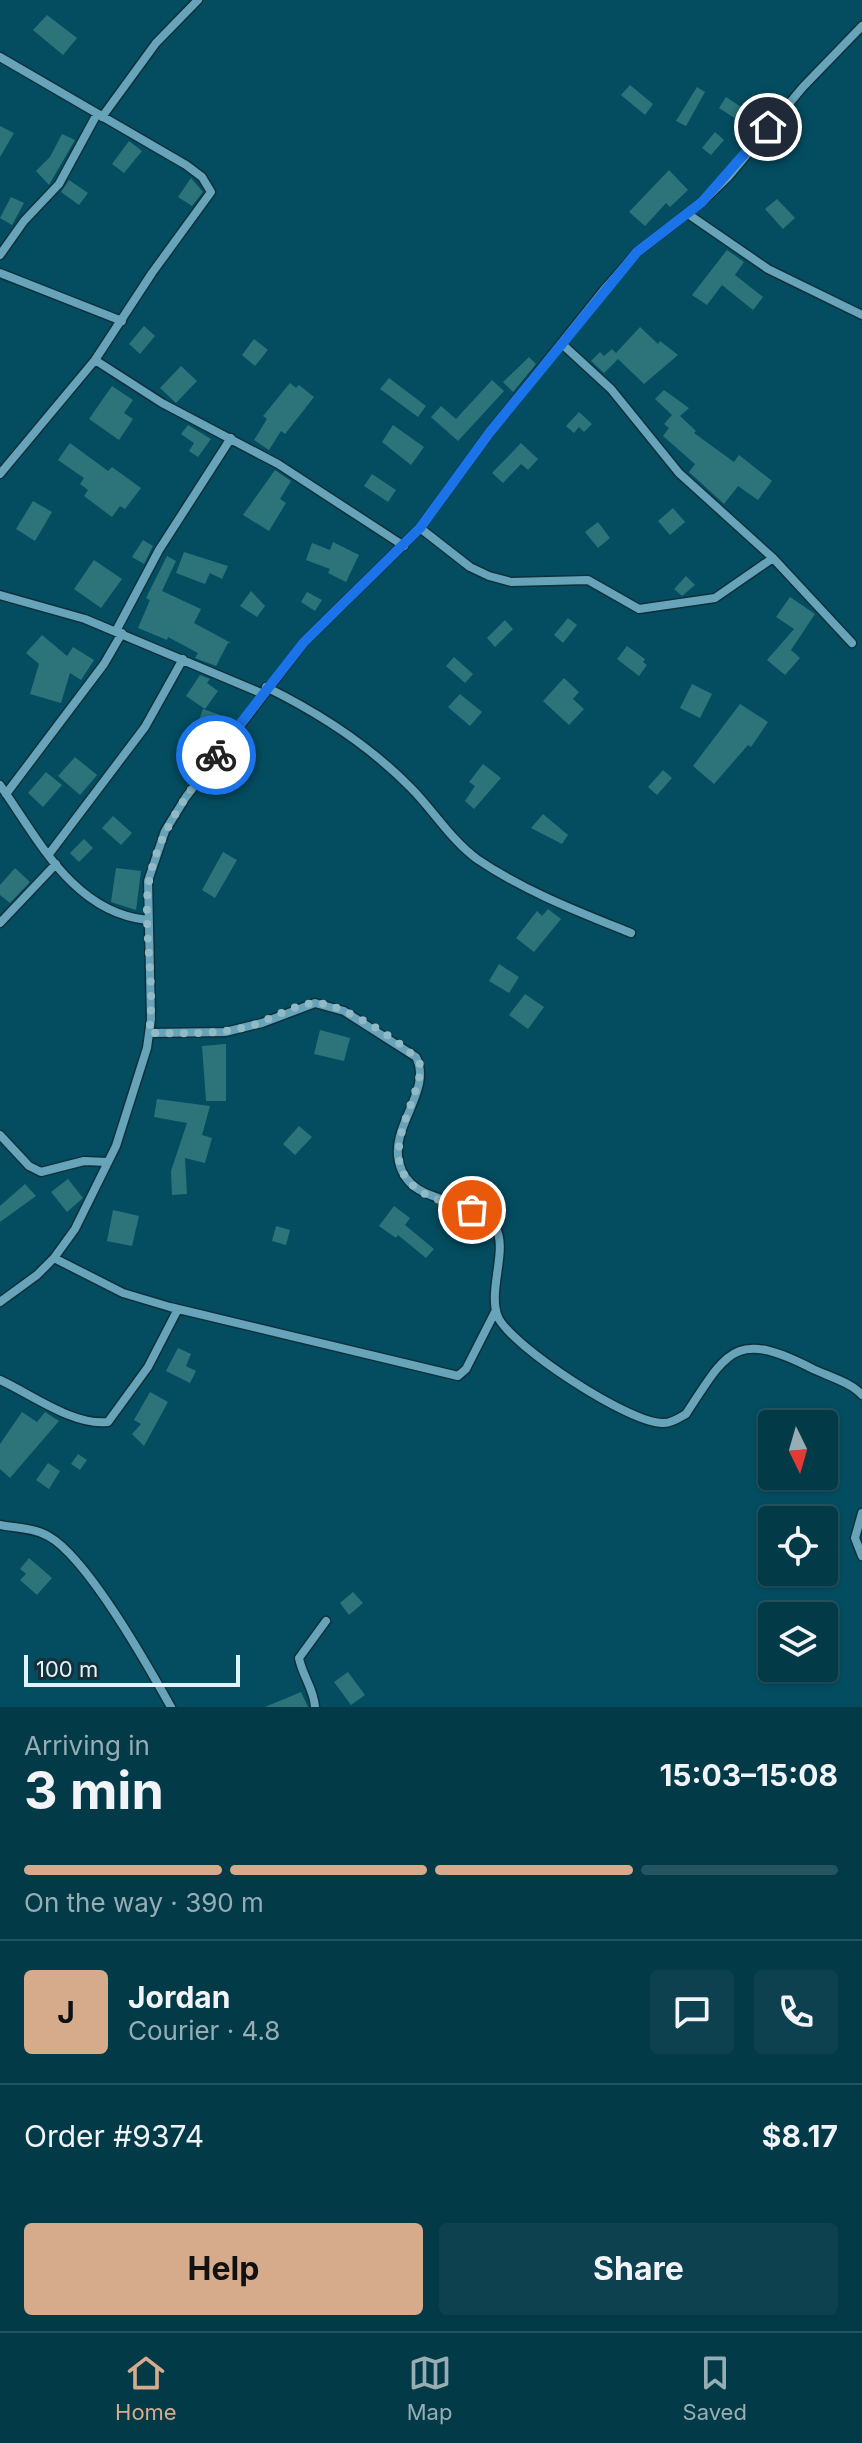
<!DOCTYPE html>
<html lang="en">
<head>
<meta charset="utf-8">
<style>
	:root { --surface:#033a48; --page:#0d414f; --text:#f1f3f6; --muted:#97adb4; --line:#245460; --accent:#d6ab8b }
	body { margin:0; font-family:Inter,sans-serif; background:var(--page); color:var(--text); height:100vh; display:flex; flex-direction:column; font-size:30px; white-space:nowrap }
	* { box-sizing:border-box; margin:0 }
	p { font-size:26px; color:var(--muted) }
	.icon { flex:none; width:44px; height:44px; fill:none; stroke:currentColor; stroke-width:2; stroke-linecap:round; stroke-linejoin:round }
	.map { position:relative; height:1707px; overflow:hidden }
	.side { display:flex; flex-direction:column; background:var(--surface); flex:1 }
	.side>* { flex:none }
	.needle { width:52px; rotate:175deg }
	.controls { position:absolute; left:758px; top:1410px; display:grid; gap:16px }
	.controls a { display:grid; place-items:center; width:80px; height:80px; border-radius:8px; background:var(--surface); box-shadow:0 2px 6px #0004,0 0 0 2px var(--line); font-size:40px }
	.scale { position:absolute; left:24px; bottom:20px; width:216px; box-sizing:border-box; padding-left:8px; border:4px solid #ddf5fe; border-top:0; font-size:22px; line-height:28px; white-space:nowrap; color:#ddf5fe; -webkit-text-stroke:6px #162f38; paint-order:stroke }
	.pin { position:absolute; display:grid; place-items:center; width:68px; height:68px; color:#fff; margin:-34px; border:4px solid #fff; border-radius:50%; box-shadow:0 2px 8px #0007 }
	.courier { position:absolute; display:grid; place-items:center; width:80px; height:80px; margin:-40px; border:6px solid #1a73e8; border-radius:50%; background:#fff; color:#222; box-shadow:0 2px 10px #0007 }
	.summary em { font-style:normal; font-weight:700 }
	.summary div { display:flex; flex-direction:column-reverse }
	.summary { display:flex; align-items:center; justify-content:space-between; height:136px; padding:0 24px }
	h1 { font-size:52px; font-weight:700; line-height:60px }
	.bar { display:grid; grid-template-columns:repeat(4,1fr); gap:12px 8px; align-content:center; height:96px; padding:0 24px }
	.bar i { height:10px; border-radius:6px; background:var(--line) }
	.bar .selected { background:var(--accent) }
	.bar p { grid-column:span 4 }
	.line { display:flex; align-items:center; gap:20px; padding:0 24px; border-top:2px solid var(--line) }
	.line div { flex:1 }
	.round { display:grid; place-items:center; flex:none; width:84px; height:84px; border-radius:8px; background:var(--page) }
	.action { display:flex; gap:16px; margin-top:auto; padding:16px 24px }
	.action a { flex:1; height:92px; border-radius:8px; background:var(--accent); color:#111; font-size:32px; font-weight:700; line-height:92px; text-align:center }
	.action a+a { background:var(--page); color:var(--text) }
	.dock { display:flex; justify-content:space-around; align-items:center; height:112px; border-top:2px solid var(--line); background:var(--surface); font-size:22px; color:var(--muted) }
	.dock a { display:grid; justify-items:center; gap:4px }
	.dock .selected { color:var(--accent) }
	.map>svg:first-child { display:block }
	.building { fill:#2c747a }
	.lines { fill:none; stroke-linecap:round; stroke-linejoin:round }
	.street-casing { stroke:#0f303b; stroke-width:11 }
	.street { stroke:#67a4b9; stroke-width:8 }
	.done { stroke:#91bac7; stroke-width:8; stroke-dasharray:0 14.4 }
	.route { stroke:#1a73e8; stroke-width:10 }
</style>
</head>
<body>
<div class="map">
<svg width="862" height="1707" viewBox="0 0 862 1707">
	<rect width="100%" height="100%" fill="#044d60"/>
	<path class="building" d="M47 15 77 38 63 55 33 30Z
		M630 85 653 104 645 115 621 95Z
		M697 87 705 92 686 126 676 121Z
		M726 97 743 108 736 119 719 108Z
		M0 126 14 133 0 157Z
		M715 132 724 140 711 155 702 148Z
		M62 134 75 140 49 185 36 171 50 157Z
		M129 141 142 151 124 173 112 164Z
		M669 170 688 190 670 207 666 203 645 226 629 212Z
		M191 178 203 192 192 206 178 197Z
		M69 180 88 193 79 205 61 192Z
		M11 197 24 203 12 225 0 218Z
		M777 199 795 218 783 229 765 209Z
		M727 250 744 262 735 275 763 297 753 310 722 285 707 305 692 295Z
		M144 326 155 336 140 354 129 344Z
		M640 327 658 344 660 341 678 355 644 384 618 359 604 373 591 361 600 352 604 356 612 349 616 353Z
		M254 339 268 350 255 366 242 355Z
		M529 357 536 364 513 392 503 382Z
		M181 366 197 381 176 403 160 388Z
		M389 378 426 406 418 417 380 389Z
		M492 380 504 391 458 441 431 417 441 406 456 419Z
		M290 383 296 388 299 385 314 397 285 434 281 431 269 450 254 440 267 419 263 416Z
		M112 386 133 400 124 413 133 419 119 440 89 419Z
		M664 390 689 408 680 416 696 431 694 433 734 462 739 455 772 481 758 500 738 486 724 504 689 472 695 464 663 436 669 428 664 424 672 415 655 399Z
		M579 412 592 424 584 432 579 427 574 433 566 426Z
		M188 425 211 439 198 457 189 451 194 443 181 434Z
		M393 425 424 447 411 465 382 442Z
		M70 443 108 471 112 467 141 488 125 509 120 506 112 517 84 496 88 490 80 484 84 478 58 460Z
		M521 443 538 459 528 470 521 464 503 483 492 473Z
		M275 470 291 481 280 499 286 503 269 531 243 515Z
		M372 474 396 490 388 502 364 486Z
		M33 501 52 512 35 541 16 529Z
		M673 508 685 522 670 535 658 521Z
		M598 522 610 538 598 548 585 532Z
		M143 540 153 546 144 564 132 557Z
		M333 542 359 555 346 582 328 573 330 569 306 560 312 543 330 550Z
		M184 552 228 566 222 579 210 573 205 584 176 573Z
		M167 556 176 561 162 591 201 609 194 623 231 643H228L216 666 195 658 198 653 168 637 167 640 138 628 150 600 146 598Z
		M94 560 122 579 101 608 74 589Z
		M686 576 695 585 682 596 674 589Z
		M251 591 265 606 257 617 240 606Z
		M307 592 322 600 315 611 301 602Z
		M790 597 815 614 791 650 800 658 785 675 767 660 794 629 776 617Z
		M568 618 577 625 563 643 554 635Z
		M505 620 513 629 495 647 487 638Z
		M42 635 67 656 73 647 94 660 81 680 70 673 61 703 30 694 39 664 26 653Z
		M627 646 645 659 643 662 647 665 639 676 617 659Z
		M454 657 473 674 465 683 446 666Z
		M200 675 210 679 207 683 218 691 205 709 186 696Z
		M564 678 579 692 573 699 584 709 569 725 543 701Z
		M692 684 712 694 700 718 680 708Z
		M460 694 482 712 470 726 448 707Z
		M740 704 768 722 751 747 748 745 714 784 693 766Z
		M203 709 234 720 224 735 197 726Z
		M194 740 205 750 193 764 182 755Z
		M75 757 97 775 80 795 58 776Z
		M483 764 501 778 474 809 465 801 475 786 469 782Z
		M663 770 672 778 657 795 648 787Z
		M46 772 62 785 43 807 28 793Z
		M543 814 568 835 562 844 531 828Z
		M113 816 132 833 121 845 102 828Z
		M84 839 93 848 79 862 70 853Z
		M223 852 237 860 215 898 202 890Z
		M15 868 30 882 10 903 0 895V885Z
		M116 868 141 871 136 910 111 902Z
		M548 909 561 919 534 952 516 938 537 911 542 916Z
		M499 964 519 977 509 993 489 981Z
		M525 994 544 1007 528 1029 509 1015Z
		M320 1030 350 1038 344 1061 314 1054Z
		M226 1044V1101H206L202 1046Z
		M157 1099 210 1106 202 1135 212 1138 205 1163 185 1158 187 1194 172 1195 171 1171 187 1123 154 1117Z
		M299 1126 312 1137 295 1155 283 1144Z
		M68 1179 83 1198 67 1212 51 1192Z
		M25 1184 36 1196 0 1222V1206Z
		M394 1206 410 1218 405 1225 434 1249 426 1258 398 1235 396 1238 379 1226Z
		M113 1210 139 1216 132 1246 107 1241Z
		M276 1226 290 1230 286 1245 272 1241Z
		M178 1348 191 1354 186 1366 196 1371 190 1383 166 1371Z
		M150 1392 168 1402 144 1446 132 1434 141 1424 134 1420Z
		M22 1412 37 1422 45 1412 59 1421 10 1478 0 1469V1444Z
		M78 1454 87 1460 80 1470 71 1464Z
		M48 1463 60 1471 49 1489 36 1480Z
		M29 1558 52 1578 37 1595 20 1580 26 1574 20 1569Z
		M353 1592 363 1603 349 1615 340 1603Z
		M348 1672 365 1695 351 1705 334 1682Z
		M301 1692 308 1707H265Z"/>
	<g class="lines">
		<defs>
			<path id="street" d="M0 57 186 165 202 177 211 192 152 273 95 360 0 474
				M102 117 156 43 198 0
				M688 214 768 269 862 315
				M0 255 24 221 59 184 97 114
				M0 273 122 321
				M562 344 611 389 679 473 773 558 852 643
				M95 360 162 403 278 464 404 546
				M420 528 470 567 489 576 511 582 588 580 639 609 715 598 773 558
				M0 595 85 619 261 693
				M116 631 159 550 231 438
				M266 687C319 713 369 745 411 788 433 810 451 840 477 859 524 891 579 912 631 933
				M0 785C39 840 73 912 147 920
				M6 794 104 664 122 633
				M49 854 145 727 183 659
				M0 923 56 864
				M149 1033 225 1032 262 1023 315 1003 344 1011 416 1057C433 1090 390 1126 399 1162 410 1209 471 1193 495 1227 509 1248 487 1291 498 1317 511 1346 631 1425 664 1423 672 1423 679 1418 686 1414 728 1350 735 1329 813 1369 828 1376 852 1383 862 1395
				M0 1135 29 1166 41 1172 84 1161 108 1162
				M54 1258 123 1293 170 1307 458 1376 466 1369 496 1310
				M0 1302 37 1275 54 1258 75 1229 116 1146 147 1048 151 1019 148 881 165 831 186 797 304 642 420 528 490 432 603 291 637 252 702 202 729 176 803 87 862 26
				M0 1380C31 1394 73 1426 108 1422L148 1367 178 1309
				M862 1513 855 1538 862 1556
				M0 1525C16 1528 34 1528 48 1536 87 1557 148 1666 171 1707
				M315 1707C314 1689 302 1675 299 1658L326 1621"/>
		</defs>
		<use href="#street" class="street-casing"/>
		<use href="#street" class="street"/>
	</g>
	<g class="lines">
		<path class="done" d="M216 755C183 800 148 846 147 903 146 946 155 990 149 1033 182 1033 215 1035 247 1027 270 1021 294 1003 317 1003 340 1003 411 1045 421 1066 418 1106 373 1160 420 1191 435 1201 455 1204 472 1210"/>
		<path class="route" d="M216 755 304 642 420 528 490 432 637 252 702 202 768 127"/>
	</g>
</svg>
<div class="controls">
<a><svg class="needle" viewBox="-14 -14 28 28"><path d="M0-13l5 13h-10z" fill="#e53935"/><path d="M0 13l5-13h-10z" fill="#97adb4"/></svg></a>
<a><svg class="icon" aria-label="locate" viewBox="0 0 24 24"><circle cx="12" cy="12" r="6"/><path d="M12 2v4M12 18v4M2 12h4M18 12h4"/></svg></a>
<a><svg class="icon" aria-label="layers" viewBox="0 0 24 24"><path d="M12 4l9 5-9 5-9-5zM3 14l9 5 9-5"/></svg></a>
</div>
<div class="scale">100 m</div>
<div class="pin" style="left:472px;top:1210px;background:#ea580c"><svg class="icon" aria-label="bag" viewBox="0 0 24 24"><path d="M5 8h14l-1 12H6zM9 8a3 3 0 0 1 6 0"/></svg></div>
<div class="pin" style="left:768px;top:127px;background:#1f2937"><svg class="icon" aria-label="home" viewBox="0 0 24 24"><path d="M3 11l9-7 9 7M6 9v11h12V9"/></svg></div>
<div class="courier" style="left:216px;top:755px"><svg class="icon" aria-label="bike" viewBox="0 0 24 24"><circle cx="6" cy="16" r="4"/><circle cx="18" cy="16" r="4"/><path d="M6 16l4-8h5l3 8M10 8l3 8H6M13 5h3"/></svg></div>
</div>
<section class="side">
<div class="summary"><div><h1>3 min</h1><p>Arriving in</p></div><em>15:03–15:08</em></div>
<div class="bar"><i class="selected"></i><i class="selected"></i><i class="selected"></i><i></i><p>On the way · 390 m</p></div>
<div class="line" style="height:144px"><b class="round" style="background:var(--accent);color:#111">J</b><div><b>Jordan</b><p>Courier · 4.8</p></div><a class="round"><svg class="icon" aria-label="chat" viewBox="0 0 24 24"><path d="M4 5h16v11H9l-5 4z"/></svg></a><a class="round"><svg class="icon" aria-label="phone" viewBox="0 0 24 24"><path d="M5 4h4l2 5-3 2q2 4 5 5l2-3 5 2v4C11 20 4 13 5 4z"/></svg></a></div>
<div class="line" style="height:104px"><div>Order #9374</div><b>$8.17</b></div>
<div class="action"><a>Help</a><a>Share</a></div>
</section>
<nav class="dock">
<a class="selected"><svg class="icon" aria-label="home" viewBox="0 0 24 24"><path d="M3 11l9-7 9 7M6 9v11h12V9"/></svg>Home</a>
<a><svg class="icon" aria-label="map" viewBox="0 0 24 24"><path d="M3 6l6-2 6 2 6-2v14l-6 2-6-2-6 2zM9 4v14M15 6v14"/></svg>Map</a>
<a><svg class="icon" aria-label="saved" viewBox="0 0 24 24"><path d="M7 4h10v16l-5-4-5 4z"/></svg>Saved</a>
</nav>
</body>
</html>
